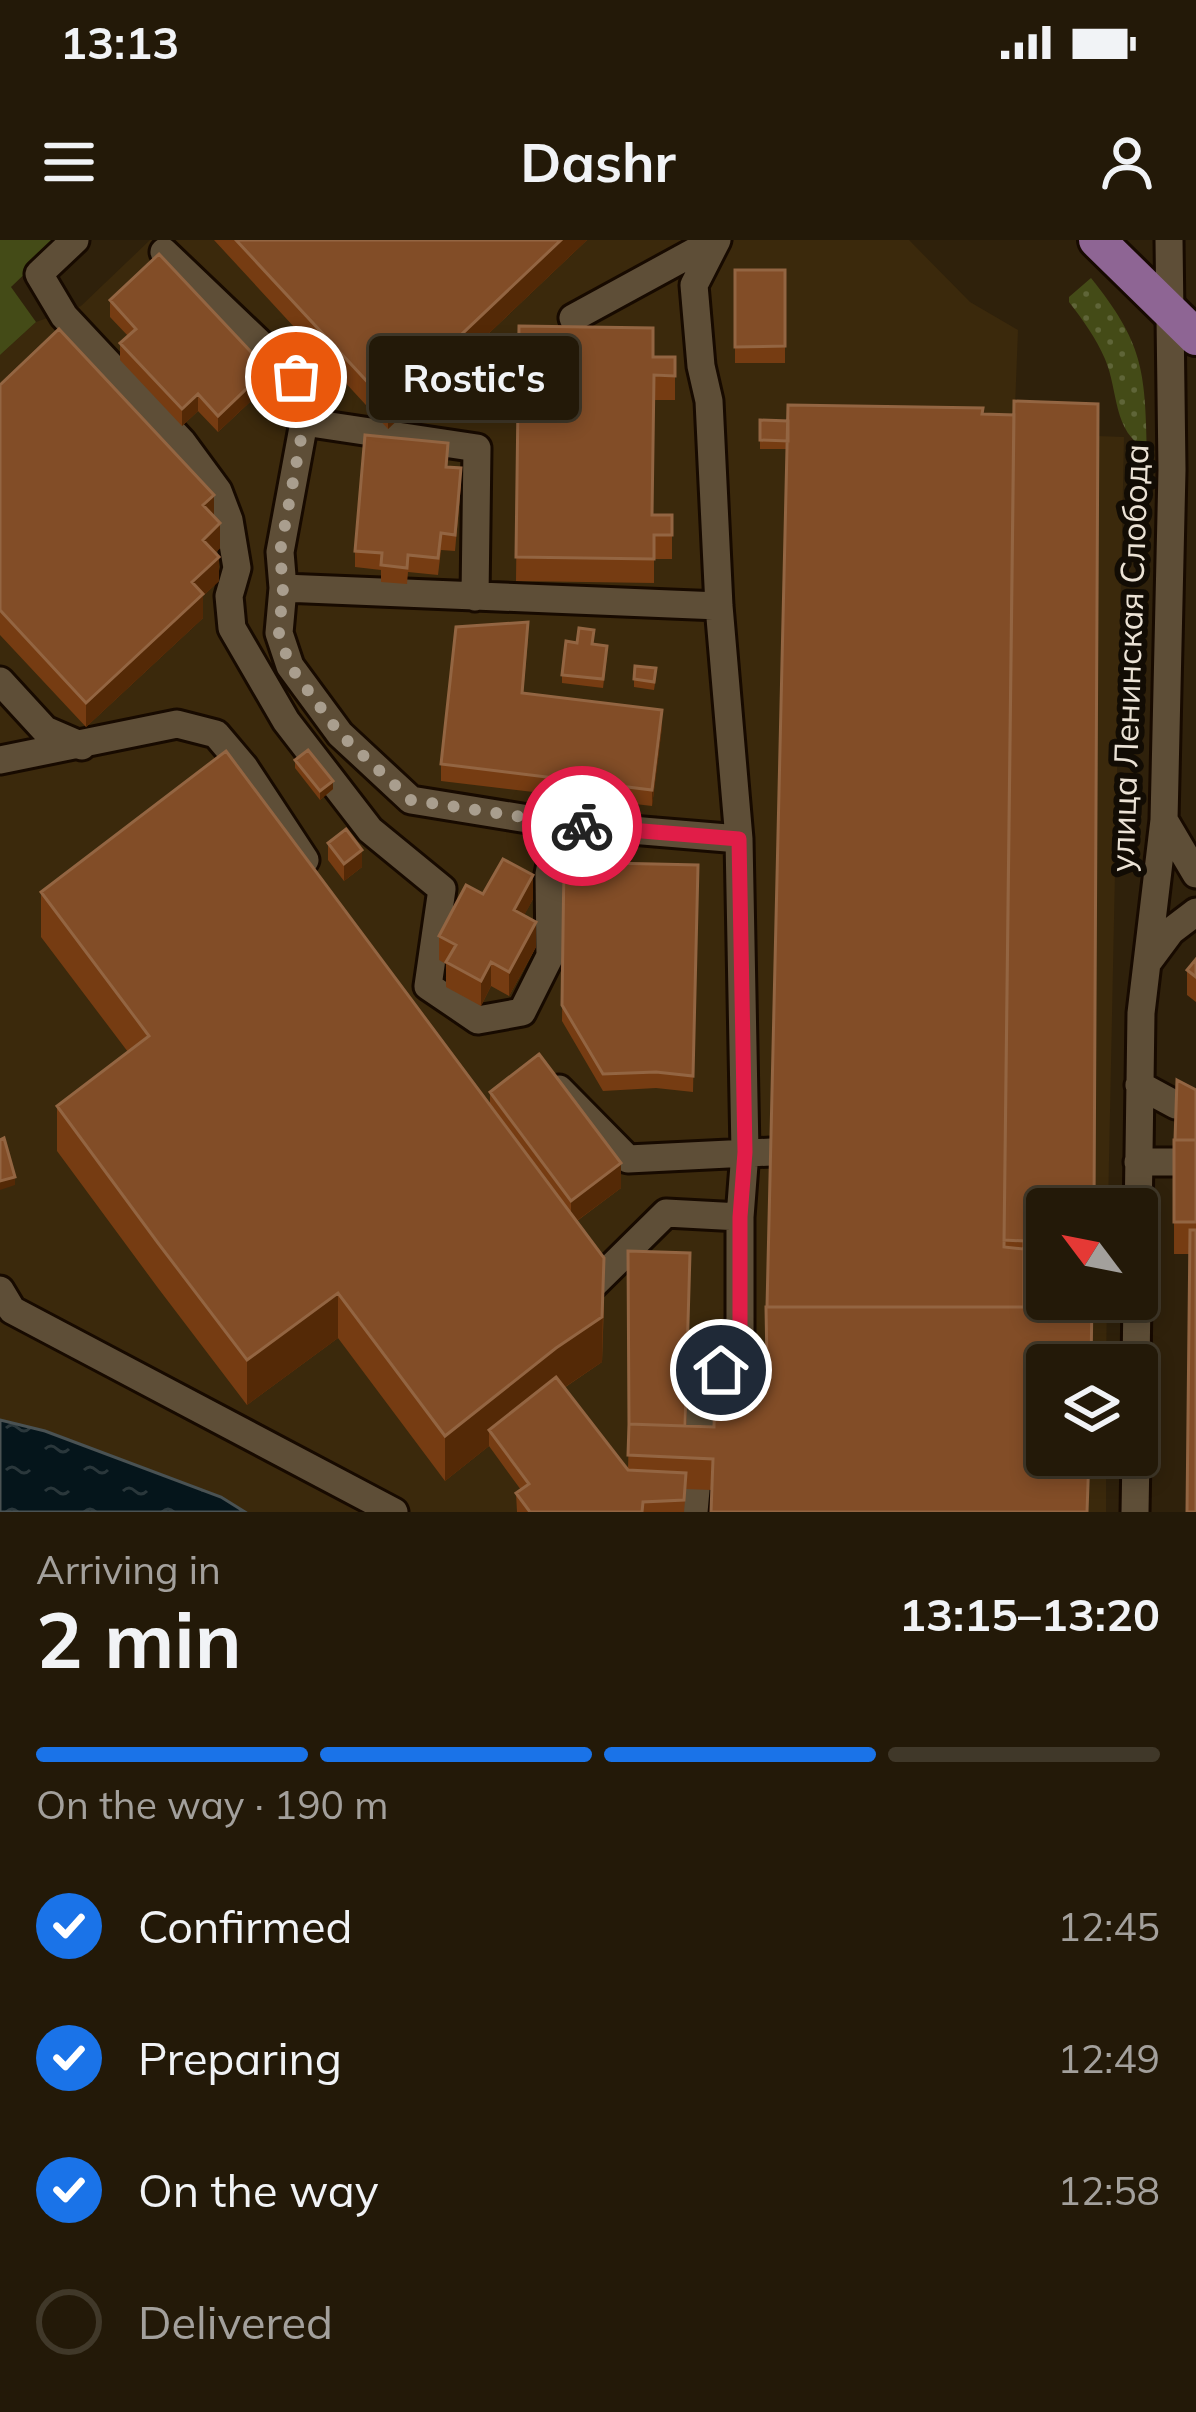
<!DOCTYPE html>
<html lang="en">
<head>
<meta charset="utf-8">
<style>
	:root { --surface:#231908; --page:#2b2212; --text:#f1f3f6; --muted:#a3a09c; --line:#403829; --accent:#1a73e8 }
	body { margin:0; font-family:Mulish,sans-serif; background:var(--page); color:var(--text); height:100vh; display:flex; flex-direction:column; font-size:45px; white-space:nowrap }
	* { box-sizing:border-box; margin:0 }
	p { font-size:39px; color:var(--muted) }
	.icon { flex:none; width:66px; height:66px; fill:none; stroke:currentColor; stroke-width:2; stroke-linecap:round; stroke-linejoin:round }
	.map { position:relative; height:1272px; overflow:hidden }
	.sheet { display:flex; flex-direction:column; background:var(--surface); flex:1 }
	.sheet>* { flex:none }
	.needle { width:78px; rotate:302deg }
	.tools { position:absolute; left:1026px; top:948px; display:grid; gap:24px }
	.tools a { display:grid; place-items:center; width:132px; height:132px; border-radius:12px; background:var(--surface); box-shadow:0 6px 18px #0003,0 0 0 3px var(--line); font-size:60px }
	.pin { position:absolute; display:grid; place-items:center; width:102px; height:102px; color:#fff; margin:-51px; border:6px solid #fff; border-radius:50%; box-shadow:0 3px 12px #0007 }
	.courier { position:absolute; display:grid; place-items:center; width:120px; height:120px; margin:-60px; border:9px solid #e11d48; border-radius:50%; background:#fff; color:#222; box-shadow:0 3px 15px #0007 }
	.bubble { position:absolute; height:84px; border-radius:12px; background:var(--surface); box-shadow:0 6px 18px #0003,0 0 0 3px var(--line); font-size:39px; font-weight:700; line-height:84px; text-align:center }
	.summary em { font-style:normal; font-weight:700 }
	.summary div { display:flex; flex-direction:column-reverse }
	.summary { display:flex; align-items:center; justify-content:space-between; height:204px; padding:0 36px }
	h1 { font-size:78px; font-weight:700; line-height:90px }
	.bar { display:grid; grid-template-columns:repeat(4,1fr); gap:18px 12px; align-content:center; height:144px; padding:0 36px }
	.bar i { height:15px; border-radius:9px; background:var(--line) }
	.bar .active { background:var(--accent) }
	.bar p { grid-column:span 4 }
	ol { padding:0 36px; list-style:none }
	li { display:flex; align-items:center; gap:36px; height:132px }
	li p { margin-inline-start:auto }
	li .icon { padding:12px; border-radius:50%; background:var(--accent); color:#fff; stroke-width:4 }
	li:last-child { color:var(--muted) }
	li i { width:66px; height:66px; border:6px solid var(--line); border-radius:50% }
	.status { display:flex; justify-content:space-between; align-items:center; height:84px; padding:0 60px; background:var(--surface); direction:ltr }
	.status svg { height:33px; fill:currentColor }
	header { display:flex; justify-content:space-between; align-items:center; height:156px; padding:0 36px; background:var(--surface); font-size:54px; font-weight:700 }
	.map>svg:first-child { display:block }
	.built { fill:#3b290c }
	.grass { fill:url(#grass-dots) }
	.green { fill:#444b17 }
	.water { fill:url(#water-ripples); stroke:#4a5253; stroke-width:3 }
	.lines { fill:none; stroke-linecap:round; stroke-linejoin:round }
	.minor-casing { stroke:#170a00; stroke-width:33 }
	.major-casing { stroke:#170a00; stroke-width:42 }
	.minor { stroke:#5e4e37; stroke-width:27 }
	.major { stroke:#8e6594; stroke-width:36 }
	.wall { fill:#763c12 }
	.shaded-wall { fill:#542906 }
	.building { fill:#824d27; stroke:#936542; stroke-width:3 }
	.done { stroke:#a99e8e; stroke-width:12; stroke-dasharray:0 21.6 }
	.route { stroke:#e11d48; stroke-width:15 }
	.labels { text-anchor:middle; stroke-width:12; stroke-linejoin:round; paint-order:stroke }
	.street-label { font-size:33px; fill:#ebe2d5; stroke:#120c04 }
</style>
</head>
<body>
<div class="status"><b>13:13</b><svg viewBox="0 0 49 12"><path d="M0 12V9h3v3zM5 12V6h3v6zM10 12V3h3v9zM15 12V0h3v12zM26 1h20v11H26zM47 4h2v5h-2z"/></svg></div>
<header><svg class="icon" aria-label="menu" viewBox="0 0 24 24"><path d="M4 6h16M4 12h16M4 18h16"/></svg>Dashr<svg class="icon" aria-label="person" viewBox="0 0 24 24"><circle cx="12" cy="8" r="4"/><path d="M4 21q1-7 8-7t8 7"/></svg></header>
<div class="map">
<svg width="1196" height="1272" viewBox="0 0 1196 1272">
	<defs>
		<pattern id="grass-dots" width="8" height="8" patternUnits="userSpaceOnUse" patternTransform="scale(3)"><rect width="8" height="8" fill="#444b17"/><path d="M2 2h.1M6 6h.1" fill="none" stroke="#5f6538" stroke-width="1.8" stroke-linecap="round"/></pattern>
		<pattern id="water-ripples" width="26" height="14" patternUnits="userSpaceOnUse" patternTransform="scale(3)"><rect width="26" height="14" fill="#05151b"/><path d="M2 4q2-2 4 0t4 0M15 11q2-2 4 0t4 0" fill="none" stroke="#2a373b"/></pattern>
	</defs>
	<rect width="100%" height="100%" fill="#2f210b"/>
	<path class="built" d="M150 0H909L970 62 1018 90 1014 193 1124 197 1108 969H1047V1059H1107L1106 1125H1047V1215H1106V1272H245L221 1257 46 1191 0 1180V115L36 82 81 66Z"/>
	<path class="grass" d="M1091 38C1143 103 1145 129 1147 210 1112 191 1119 152 1105 119 1096 98 1083 80 1069 62V57Z"/>
	<path class="green" d="M0 0H60L11 47 36 82 0 115Z"/>
	<path class="water" d="M0 1180 45 1191 221 1257 245 1272H0Z"/>
	<g class="lines">
		<defs>
			<path id="minor" d="M75 0 39 34 64 76 182 202 218 251 229 280 237 328 229 356 232 388 286 481 370 590 442 649 428 746 478 780 522 772 550 716 549 634 559 584
				M164 12 295 137 304 182 280 312 283 348 279 393 290 426 340 494 411 560 559 584 739 599
				M573 78 716 0
				M304 182 477 208 475 357
				M283 348 719 366
				M0 441 45 490 82 506
				M0 520 177 484 216 494 244 527 305 620
				M1164 580 1196 634
				M1148 722 1171 691 1196 672
				M1139 845 1176 865
				M559 849 628 919 771 912
				M1138 922H1174
				M0 1050 12 1070 394 1272
				M587 1051 666 973 740 977
				M1137 1054 1141 773 1164 580 1172 230 1169 0
				M1136 1125 1137 1059
				M698 1218 702 1145 740 1115V977L745 912 739 599 719 366 709 161 701 126 694 45 717 0
				M694 1272 696 1250
				M1135 1272 1136 1215"/>
			<path id="major" d="M1097 0 1196 97"/>
		</defs>
		<use href="#minor" class="minor-casing"/>
		<use href="#major" class="major-casing"/>
		<use href="#minor" class="minor"/>
		<use href="#major" class="major"/>
	</g>
	<path class="wall" d="M214 0H587L388 189Z
		M735 30H785V123H735Z
		M110 60 267 146 218 192 198 171 182 186 120 120V103L128 96 110 77Z
		M519 86 653 117H675V160H654L652 275H672V319H654V343L516 341Z
		M0 145 220 308 215 313 219 341 203 356V378L86 487 0 395Z
		M760 180 788 181 1047 1059 712 1250 686 1249 684 1272H517L516 1253 521 1250 489 1206 445 1241 338 1098 247 1165 158 1048 57 911V866L128 812 41 697V652L490 864V852L621 948 577 981 604 1063 602 1122 564 1148 628 1230 629 1188 714 1187 767 1124 787 209H760Z
		M447 227 461 245 455 311 441 310 438 335 408 332 407 344 381 342V330L355 327V311Z
		M528 398 523 453 662 487 652 566 441 541V524Z
		M593 404 607 415 603 448 562 443V435Z
		M656 437 654 450 634 447V439Z
		M295 520 333 549 320 560 295 528Z
		M328 603 362 627 344 641 328 620Z
		M564 622 698 625 693 852 656 848 603 851 562 781Z
		M483 654 533 659 524 675 536 707 509 756 491 746 481 766 446 747V724L439 720V696Z
		M1196 719V762L1187 755V730Z
		M1196 850V1272L1190 1014H1174V900Z"/>
	<path class="shaded-wall" d="M561 0H587L388 189V164Z
		M267 129V146L218 192V176Z
		M198 154V171L182 186V169Z
		M214 255V279L203 265Z
		M220 283V308L203 324V300Z
		M219 317V341L203 356V378L86 487V463L192 342Z
		M662 470V487L652 566V550Z
		M333 541V549L320 560V551Z
		M362 610V627L344 641V624Z
		M533 635V659L514 694V670Z
		M536 682V707L509 756V732Z
		M491 722V746L481 766V741Z
		M621 923V948L571 985V961Z
		M15 937V945L0 950V941Z
		M604 1018 602 1122 556 1153 489 1190V1206L445 1241V1196Z
		M338 1053V1098L247 1165V1120Z"/>
	<path class="building" d="M236 0H561L388 164Z
		M159 14 267 129 218 176 198 154 182 169 120 103 136 89 110 60Z
		M735 30H785V106L735 107Z
		M519 86 653 88V117H675V136L654 135 652 275H672V295H654V319L516 317Z
		M59 89 214 255 203 265 220 283 203 300 219 317 192 342 203 354 86 463 0 370V145Z
		M1014 161 1098 164 1094 969H1047V1059H1092L1091 1125H1047V1215H1089L1087 1272H711L713 1219 628 1215 629 1184 714 1187 716 1123 767 1124 766 1067H1024V1001L1004 1000Z
		M788 165 983 168 982 174 1014 175 1004 1007 1024 1009V1067H767Z
		M760 180 788 181V201L760 200Z
		M365 195 448 203 446 227 461 228 455 295 441 293 438 318 408 315 407 328 381 325 382 313 355 311Z
		M528 382 522 453 662 470 652 550 441 524 456 387Z
		M579 388 594 390 592 404 607 406 603 439 562 435 566 401 577 403Z
		M635 426 656 428 654 442 634 439Z
		M308 510 333 541 320 551 295 520Z
		M226 511 604 1018 602 1077 556 1108 445 1196 338 1053 247 1120 158 1003 57 866 149 796 41 652Z
		M346 589 362 610 344 624 328 603Z
		M503 619 533 635 514 670 536 682 509 732 491 722 481 741 446 722 456 705 439 696 466 645 483 654Z
		M564 622 698 625 693 836 656 832 603 834 562 765Z
		M1196 719V737L1187 730Z
		M539 814 621 923 571 961 490 852Z
		M1177 840 1196 850V900H1175Z
		M4 898 15 937 0 941V900Z
		M1174 900H1196V982H1174Z
		M1190 990H1196V1272H1187Z
		M628 1011 690 1013 685 1186 629 1184Z
		M556 1137 628 1230 686 1233 684 1260 643 1262 642 1272H530L516 1253 529 1244 489 1190Z"/>
	<g class="lines">
		<path class="done" d="M296 137 304 182 280 312 283 348 279 393 290 426 340 494 411 560 582 586"/>
		<path class="route" d="M582 586 739 599 745 912 740 977V1115L721 1130"/>
	</g>
	<g class="labels">
		<g class="street-label">
			<text transform="translate(1129 418) rotate(-88)" y="12">улица Ленинская Слобода</text>
		</g>
	</g>
</svg>
<div class="tools">
<a><svg class="needle" viewBox="-14 -14 28 28"><path d="M0-13l5 13h-10z" fill="#e53935"/><path d="M0 13l5-13h-10z" fill="#a3a09c"/></svg></a>
<a><svg class="icon" aria-label="layers" viewBox="0 0 24 24"><path d="M12 4l9 5-9 5-9-5zM3 14l9 5 9-5"/></svg></a>
</div>
<div class="pin" style="left:296px;top:137px;background:#ea580c"><svg class="icon" aria-label="bag" viewBox="0 0 24 24"><path d="M5 8h14l-1 12H6zM9 8a3 3 0 0 1 6 0"/></svg></div>
<div class="pin" style="left:721px;top:1130px;background:#1f2937"><svg class="icon" aria-label="home" viewBox="0 0 24 24"><path d="M3 11l9-7 9 7M6 9v11h12V9"/></svg></div>
<div class="courier" style="left:582px;top:586px"><svg class="icon" aria-label="bike" viewBox="0 0 24 24"><circle cx="6" cy="16" r="4"/><circle cx="18" cy="16" r="4"/><path d="M6 16l4-8h5l3 8M10 8l3 8H6M13 5h3"/></svg></div>
<div class="bubble" style="left:369px;top:96px;width:210px">Rostic's</div>
</div>
<section class="sheet">
<div class="summary"><div><h1>2 min</h1><p>Arriving in</p></div><em>13:15–13:20</em></div>
<div class="bar"><i class="active"></i><i class="active"></i><i class="active"></i><i></i><p>On the way · 190 m</p></div>
<ol>
<li><svg class="icon" aria-label="check" viewBox="0 0 24 24"><path d="M5 12l5 5 9-10"/></svg>Confirmed<p>12:45</p></li>
<li><svg class="icon" aria-label="check" viewBox="0 0 24 24"><path d="M5 12l5 5 9-10"/></svg>Preparing<p>12:49</p></li>
<li><svg class="icon" aria-label="check" viewBox="0 0 24 24"><path d="M5 12l5 5 9-10"/></svg>On the way<p>12:58</p></li>
<li><i></i>Delivered</li>
</ol>
</section>
</body>
</html>
